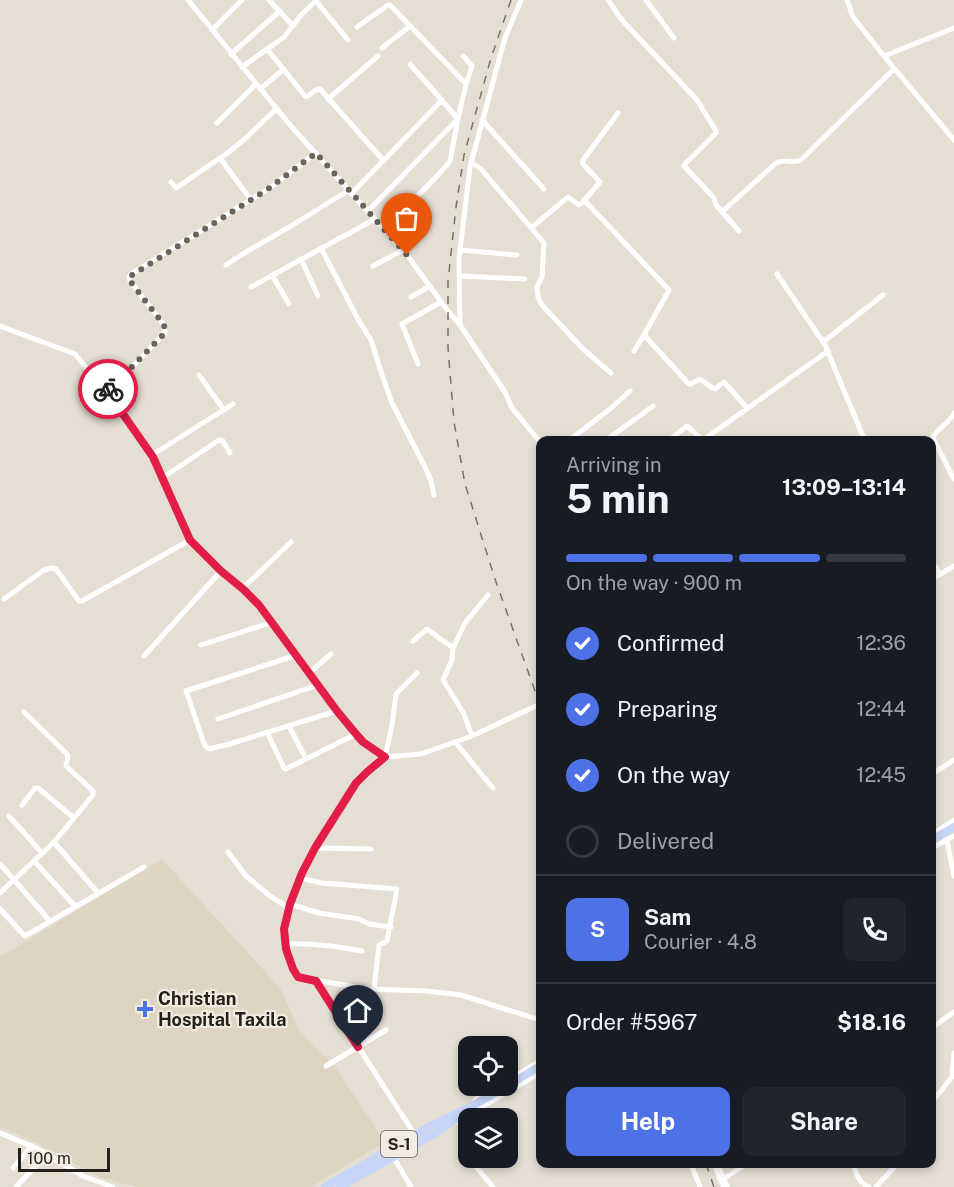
<!DOCTYPE html>
<html lang="en">
<head>
<meta charset="utf-8">
<style>
	:root { --surface:#171b24; --page:#20242c; --text:#f1f3f6; --muted:#9ea1a6; --line:#363941; --accent:#4e72e6 }
	body { margin:0; font-family:"Public Sans",sans-serif; background:var(--page); color:var(--text); height:100vh; display:flex; flex-direction:column; font-size:22px; white-space:nowrap }
	* { box-sizing:border-box; margin:0 }
	p { font-size:20px; color:var(--muted) }
	.icon { flex:none; width:33px; height:33px; fill:none; stroke:currentColor; stroke-width:2; stroke-linecap:round; stroke-linejoin:round }
	.map { position:relative; flex:1; overflow:hidden }
	.panel { position:absolute; left:536px; top:436px; width:400px; height:732px; display:flex; flex-direction:column; background:var(--surface); border-radius:12px; box-shadow:0 3px 9px #0003 }
	.panel>* { flex:none }
	.controls { position:absolute; left:458px; top:1036px; display:grid; gap:12px }
	.controls a { display:grid; place-items:center; width:60px; height:60px; border-radius:12px; background:var(--surface); box-shadow:0 3px 9px #0003; font-size:30px }
	.scale { position:absolute; left:18px; bottom:15px; width:92px; box-sizing:border-box; padding-left:6px; border:3px solid #24211d; border-top:0; font-size:16px; line-height:21px; white-space:nowrap; color:#24211d; -webkit-text-stroke:4px #f2ece0; paint-order:stroke }
	.pin { position:absolute; display:grid; place-items:center; width:51px; height:51px; color:#fff; margin:-62px -26px; border-radius:50% 50% 50% 0; rotate:-45deg; box-shadow:0 0 6px #0007 }
	.pin .icon { rotate:45deg }
	.courier { position:absolute; display:grid; place-items:center; width:60px; height:60px; margin:-30px; border:4px solid #e11d48; border-radius:50%; background:#fff; color:#222; box-shadow:0 2px 8px #0007 }
	.head em { font-style:normal; font-weight:700 }
	.head div { display:flex; flex-direction:column-reverse }
	.head { display:flex; align-items:center; justify-content:space-between; height:102px; padding:0 30px }
	h1 { font-size:39px; font-weight:700; line-height:45px }
	.bar { display:grid; grid-template-columns:repeat(4,1fr); gap:9px 6px; align-content:center; height:72px; padding:0 30px }
	.bar i { height:8px; border-radius:4px; background:var(--line) }
	.bar .selected { background:var(--accent) }
	.bar p { grid-column:span 4 }
	.line { display:flex; align-items:center; gap:15px; padding:0 30px; border-top:2px solid var(--line) }
	.line div { flex:1 }
	.round { display:grid; place-items:center; flex:none; width:63px; height:63px; border-radius:12px; background:var(--page) }
	ol { padding:0 30px; list-style:none }
	li { display:flex; align-items:center; gap:18px; height:66px }
	li p { margin-inline-start:auto }
	li .icon { padding:6px; border-radius:50%; background:var(--accent); color:#fff; stroke-width:4 }
	li:last-child { color:var(--muted) }
	li i { width:33px; height:33px; border:3px solid var(--line); border-radius:50% }
	.button { display:flex; gap:12px; margin-top:auto; padding:12px 30px }
	.button a { flex:1; height:69px; border-radius:12px; background:var(--accent); color:#fff; font-size:24px; font-weight:700; line-height:69px; text-align:center }
	.button a+a { background:var(--page); color:var(--text) }
	.map>svg:first-child { display:block }
	.built { fill:#ded4c2 }
	.lines { fill:none; stroke-linecap:round; stroke-linejoin:round }
	.street { stroke:#fff; stroke-width:5 }
	.secondary { stroke:#fff; stroke-width:8 }
	.primary { stroke:#c7d5f8; stroke-width:8 }
	.rail { stroke:#75716a; stroke-width:1.5; stroke-dasharray:8 8; stroke-linecap:butt }
	.done { stroke:#68645d; stroke-width:6; stroke-dasharray:0 10.8 }
	.route { stroke:#e11d48; stroke-width:8 }
	.poi-dot { fill:#4e72e6; stroke:#f2ece0; stroke-width:2 }
	.labels { text-anchor:middle; stroke-width:4.5; stroke-linejoin:round; paint-order:stroke }
	.shield { fill:#f2ece0; stroke:#625e58; stroke-width:1.5 }
	.shield-label { font-size:16px; font-weight:bold; fill:#24211d }
	.poi-label { font-size:18px; font-weight:bold; fill:#24211d; stroke:#f2ece0; text-anchor:start }
</style>
</head>
<body>
<div class="map">
<svg width="954" height="1187" viewBox="0 0 954 1187">
	<rect width="100%" height="100%" fill="#e5dfd3"/>
	<path class="built" d="M162 859 280 988 299 1030 336 1068 385 1142 311 1187H136L99 1177 37 1143 0 1127V957Z"/>
	<g class="lines">
		<path class="street" d="M188 0 290 125 407 255 448 311 460 325 505 392 512 408 540 442
			M269 0 293 26
			M608 0 622 20 697 100 716 131V133L685 164 684 166 714 198 716 205 739 231
			M646 0 674 38
			M847 0 853 17 884 56 954 140
			M357 27 388 5H390L466 84
			M212 30 242 0
			M382 48 410 26
			M268 50 305 96H308L316 90 320 89 383 160
			M231 54 280 11
			M884 56 954 28
			M242 67 284 37 302 14 316 1 348 40
			M260 89 284 69
			M328 99 378 56
			M482 120 544 189
			M217 123 256 84
			M220 158 251 200
			M471 162 481 169 544 243 542 277 537 287 538 297 542 305 583 349 611 373
			M171 182 176 188 229 152 247 137 276 109
			M352 193 442 100
			M584 200 669 290 644 335 634 351
			M724 210 776 163C786 158 791 164 801 160L894 69
			M368 211 458 119 466 84 472 66 463 56
			M531 228 568 197 579 205 582 203 600 182 583 164V160L618 113
			M385 229 439 174 450 161 458 119 410 64
			M321 248 359 321 371 340 382 375 392 403 426 469 431 481 434 495
			M460 250 517 255
			M301 259 318 296
			M226 265 241 255 291 226 349 190
			M373 266 403 250
			M777 274 825 345 865 441
			M272 275 289 304
			M459 276 525 279
			M251 287 375 219
			M411 297 430 286
			M460 325 459 259 470 167 505 38 521 0
			M0 326 75 354 118 407 153 457 190 540 221 571 243 589 259 605 337 711 363 742 385 757 421 754 472 736 540 704
			M644 335 689 384H691L700 379 712 388 715 389 724 382 747 408
			M823 342 883 295
			M418 364 402 324 441 302
			M199 375 224 410
			M105 391 129 370 162 336 165 332 164 325 130 281 129 277 131 274 268 189 316 153
			M954 413C949 424 937 428 933 438L954 479
			M703 440 828 351
			M568 441 610 409 630 391
			M605 441 653 406
			M668 441 687 426 704 441
			M152 455 233 404
			M162 478 219 440 223 441 230 453
			M932 561 940 574
			M932 579 954 566
			M243 588 291 542
			M4 599 44 570 52 568 56 569 79 601H82L190 540
			M413 641 427 629 453 648
			M201 645 273 622
			M297 655 186 691 205 746 209 749 226 745 337 711
			M144 656 221 571
			M309 673 331 654
			M417 673 396 694 392 725 385 757 367 772 356 783 315 848 302 873 290 904 284 929 286 949 293 969 298 977 367 989 427 991 461 995 540 1020
			M218 719 318 685
			M289 726 306 759
			M267 732 284 768 286 769 356 734
			M472 736 464 714 443 680 452 660 453 648 465 623 488 595
			M455 742 493 788
			M932 774 954 760
			M22 805 35 788H38L74 818
			M9 816 42 853
			M932 834 954 820
			M947 840 954 876
			M54 842 98 893
			M315 848 371 849
			M932 848 954 836
			M228 852 246 876 270 896 289 908
			M34 861 75 906
			M0 864 50 921
			M300 878 322 883 397 889 387 941 379 945 374 989
			M0 893 54 842 93 795V791L66 766 68 756 66 753 24 712
			M290 904 319 913 359 919 369 924 391 927
			M0 909 25 936 144 867
			M285 944C311 943 336 946 362 951
			M316 981 415 1135
			M936 1025 954 1012
			M326 1066 386 1030
			M507 1081 540 1061
			M475 1100 498 1086
			M932 1102 952 1077 954 1053
			M456 1122 540 1073
			M0 1133 36 1148 83 1176 113 1187
			M393 1156 411 1187
			M471 1161 493 1187
			M691 1164 700 1187
			M853 1164C857 1175 858 1182 869 1187
			M13 1168 32 1146
			M722 1180 746 1164
			M16 1187 46 1155
			M876 1187 897 1164"/>
		<path class="secondary" d="M716 1164 722 1180 726 1187"/>
		<path class="primary" d="M932 840 954 827
			M507 1086 540 1066
			M325 1187 432 1125 474 1105 507 1086
			M340 1187 436 1133 457 1118"/>
		<path class="rail" d="M511 0 491 58 464 155 456 207 448 281V348L454 422 465 484 495 579 540 705
			M706 1164 714 1187"/>
	</g>
	<g class="lines">
		<path class="done" d="M108 389 129 370 162 336 165 332 164 325 130 281 129 277 268 189 316 153 407 255"/>
		<path class="route" d="M108 389 105 391 118 407 153 457 190 540 221 571 243 589 259 605 337 711 356 734 363 742 385 757 367 772 356 783 315 848 302 873 290 904 284 929 286 949 293 969 298 977 316 981 358 1047"/>
	</g>
	<path class="poi-dot" d="M142 1000h6v6h6v6h-6v6h-6v-6h-6v-6h6z"/>
	<g class="labels">
		<rect class="shield" x="381" y="1131" width="36" height="26" rx="4.5"/>
		<g class="shield-label">
			<text x="399" y="1150">S-1</text>
		</g>
		<g class="poi-label">
			<text x="158" y="1005">Christian<tspan x="158" dy="21">Hospital Taxila</tspan></text>
		</g>
	</g>
</svg>
<div class="controls">
<a><svg class="icon" aria-label="locate" viewBox="0 0 24 24"><circle cx="12" cy="12" r="6"/><path d="M12 2v4M12 18v4M2 12h4M18 12h4"/></svg></a>
<a><svg class="icon" aria-label="layers" viewBox="0 0 24 24"><path d="M12 4l9 5-9 5-9-5zM3 14l9 5 9-5"/></svg></a>
</div>
<div class="scale">100 m</div>
<div class="pin" style="left:407px;top:255px;background:#ea580c"><svg class="icon" aria-label="bag" viewBox="0 0 24 24"><path d="M5 8h14l-1 12H6zM9 8a3 3 0 0 1 6 0"/></svg></div>
<div class="pin" style="left:358px;top:1047px;background:#1f2937"><svg class="icon" aria-label="home" viewBox="0 0 24 24"><path d="M3 11l9-7 9 7M6 9v11h12V9"/></svg></div>
<div class="courier" style="left:108px;top:389px"><svg class="icon" aria-label="bike" viewBox="0 0 24 24"><circle cx="6" cy="16" r="4"/><circle cx="18" cy="16" r="4"/><path d="M6 16l4-8h5l3 8M10 8l3 8H6M13 5h3"/></svg></div>
<section class="panel">
<div class="head"><div><h1>5 min</h1><p>Arriving in</p></div><em>13:09–13:14</em></div>
<div class="bar"><i class="selected"></i><i class="selected"></i><i class="selected"></i><i></i><p>On the way · 900 m</p></div>
<ol>
<li><svg class="icon" aria-label="check" viewBox="0 0 24 24"><path d="M5 12l5 5 9-10"/></svg>Confirmed<p>12:36</p></li>
<li><svg class="icon" aria-label="check" viewBox="0 0 24 24"><path d="M5 12l5 5 9-10"/></svg>Preparing<p>12:44</p></li>
<li><svg class="icon" aria-label="check" viewBox="0 0 24 24"><path d="M5 12l5 5 9-10"/></svg>On the way<p>12:45</p></li>
<li><i></i>Delivered</li>
</ol>
<div class="line" style="height:108px"><b class="round" style="background:var(--accent);color:#fff">S</b><div><b>Sam</b><p>Courier · 4.8</p></div><a class="round"><svg class="icon" aria-label="phone" viewBox="0 0 24 24"><path d="M5 4h4l2 5-3 2q2 4 5 5l2-3 5 2v4C11 20 4 13 5 4z"/></svg></a></div>
<div class="line" style="height:78px"><div>Order #5967</div><b>$18.16</b></div>
<div class="button"><a>Help</a><a>Share</a></div>
</section>
</div>
</body>
</html>
